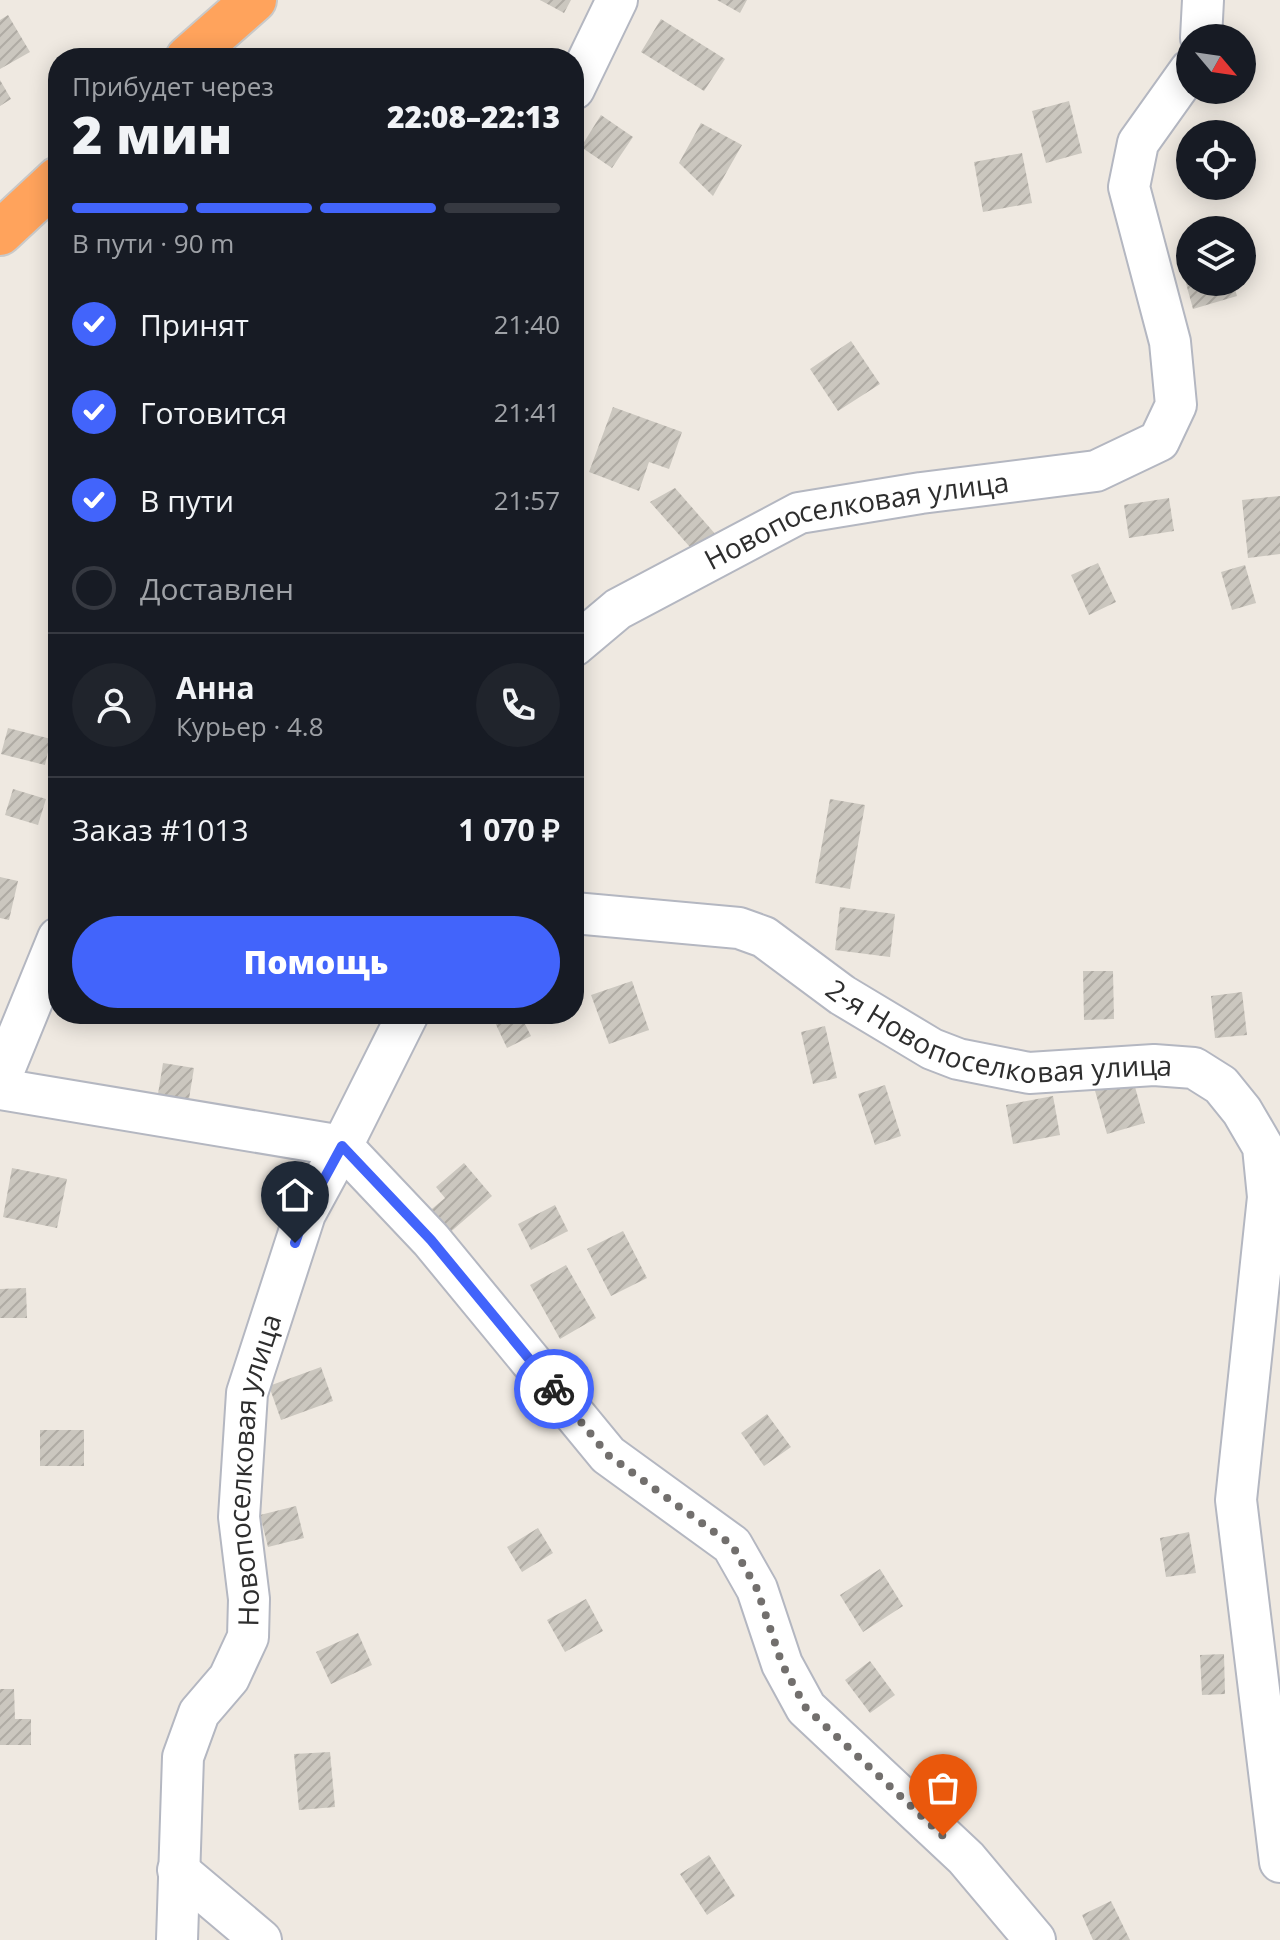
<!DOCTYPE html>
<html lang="ru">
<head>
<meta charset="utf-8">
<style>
	:root { --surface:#171b24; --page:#20242c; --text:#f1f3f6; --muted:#9ea1a6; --line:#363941; --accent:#4264fb }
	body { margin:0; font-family:"Open Sans",sans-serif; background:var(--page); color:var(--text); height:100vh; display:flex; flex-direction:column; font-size:30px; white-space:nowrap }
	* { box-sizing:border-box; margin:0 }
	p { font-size:26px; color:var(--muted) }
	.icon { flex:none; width:44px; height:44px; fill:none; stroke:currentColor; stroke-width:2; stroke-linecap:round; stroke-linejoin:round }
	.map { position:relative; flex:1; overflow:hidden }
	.drawer { position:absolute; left:48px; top:48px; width:536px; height:976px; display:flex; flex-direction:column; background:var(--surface); border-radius:32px; box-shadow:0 4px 20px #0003 }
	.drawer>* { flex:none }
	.needle { width:52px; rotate:119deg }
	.fabs { position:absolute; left:1176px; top:24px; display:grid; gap:16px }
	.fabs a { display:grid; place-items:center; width:80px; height:80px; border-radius:50%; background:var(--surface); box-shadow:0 4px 20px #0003; font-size:40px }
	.pin { position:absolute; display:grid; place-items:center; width:68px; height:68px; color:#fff; margin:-82px -34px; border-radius:50% 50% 50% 0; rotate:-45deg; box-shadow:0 0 8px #0007 }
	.pin .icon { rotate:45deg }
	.courier { position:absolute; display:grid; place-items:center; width:80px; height:80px; margin:-40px; border:6px solid #4264fb; border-radius:50%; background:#fff; color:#222; box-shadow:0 2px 10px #0007 }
	.headline em { font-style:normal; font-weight:800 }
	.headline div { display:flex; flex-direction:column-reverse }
	.headline { display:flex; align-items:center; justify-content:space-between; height:136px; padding:0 24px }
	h1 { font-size:52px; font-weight:800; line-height:60px }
	.bar { display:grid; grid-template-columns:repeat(4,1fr); gap:12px 8px; align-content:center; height:96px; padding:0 24px }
	.bar i { height:10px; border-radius:6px; background:var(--line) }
	.bar .active { background:var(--accent) }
	.bar p { grid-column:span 4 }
	.line { display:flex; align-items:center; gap:20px; padding:0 24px; border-top:2px solid var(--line) }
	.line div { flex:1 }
	.round { display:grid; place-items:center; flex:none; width:84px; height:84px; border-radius:42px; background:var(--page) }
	ol { padding:0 24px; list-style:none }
	li { display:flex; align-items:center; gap:24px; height:88px }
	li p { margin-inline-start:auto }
	li .icon { padding:8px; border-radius:50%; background:var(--accent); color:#fff; stroke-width:4 }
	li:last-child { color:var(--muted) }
	li i { width:44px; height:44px; border:4px solid var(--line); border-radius:50% }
	.primary-button { display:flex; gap:16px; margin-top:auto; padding:16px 24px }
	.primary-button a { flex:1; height:92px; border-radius:48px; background:var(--accent); color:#fff; font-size:32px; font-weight:800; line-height:92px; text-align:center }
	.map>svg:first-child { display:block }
	.building { fill:url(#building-hatch) }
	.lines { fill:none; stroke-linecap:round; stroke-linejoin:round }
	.minor-casing { stroke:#b4b7c1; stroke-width:44 }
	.highway-casing { stroke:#c9c9c9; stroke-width:48 }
	.minor { stroke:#fff; stroke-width:40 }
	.highway { stroke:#ffa35c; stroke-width:44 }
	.done { stroke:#726f6d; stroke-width:8; stroke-dasharray:0 14.4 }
	.route { stroke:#4264fb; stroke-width:10 }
	.labels { text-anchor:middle; stroke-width:6; stroke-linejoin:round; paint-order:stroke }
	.street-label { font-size:28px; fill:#2e2e2e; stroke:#fff }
</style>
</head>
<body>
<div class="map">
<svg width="1280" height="1940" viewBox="0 0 1280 1940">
	<defs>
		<pattern id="building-hatch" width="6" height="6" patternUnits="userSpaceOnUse" patternTransform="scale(2)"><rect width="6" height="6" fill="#cbc7bf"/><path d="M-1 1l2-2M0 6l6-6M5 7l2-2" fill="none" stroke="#afaba4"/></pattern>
	</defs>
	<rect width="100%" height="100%" fill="#efe9e1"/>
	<path class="building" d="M540 0H571L564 13Z
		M717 0H747L740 13Z
		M8 15 30 52 0 69V20Z
		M661 19 725 59 704 91 641 52Z
		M471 49 487 58H466Z
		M0 80 11 99 0 106Z
		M1069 101 1082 153 1046 163 1032 111Z
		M601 115 633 137 612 168 581 147Z
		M701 123 742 145 713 196 679 163Z
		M1022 153 1032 203 983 212 974 162Z
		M1190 274V282H1233L1237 296 1193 309 1184 276Z
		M851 341 880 384 838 411 810 369Z
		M613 407 682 432 669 469 649 462 639 491 589 472Z
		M675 488 717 536 697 555 650 502Z
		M1280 496V554L1248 558 1242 500Z
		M1169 498 1174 531 1129 538 1124 505Z
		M1098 563 1116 602 1089 615 1071 575Z
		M1245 565 1256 603 1232 610 1221 572Z
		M54 641 58 642V670L48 667Z
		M8 728 51 739 45 765 1 754Z
		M13 789 46 799 38 825 5 815Z
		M830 799 865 805 850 889 815 883Z
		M0 877 18 881 9 920 0 918Z
		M840 907 895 914 890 957 835 950Z
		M1083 971H1113L1114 1019 1084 1020Z
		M632 981 649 1030 609 1044 591 995Z
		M1242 992 1247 1035 1215 1038 1211 996Z
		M491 1014H520L531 1036 507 1048Z
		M825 1026 837 1078 813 1084 801 1032Z
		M163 1063 194 1068 189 1099 158 1094Z
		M1132 1076 1145 1123 1107 1134 1094 1087Z
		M885 1085 901 1136 875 1145 858 1094Z
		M1053 1096 1060 1135 1013 1144 1006 1105Z
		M464 1163 492 1196 447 1235 427 1213 445 1198 436 1187Z
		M12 1168 67 1179 57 1228 3 1217Z
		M555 1205 568 1231 531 1250 518 1224Z
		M623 1231 647 1278 611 1296 587 1249Z
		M566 1265 596 1318 560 1339 530 1285Z
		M26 1288 27 1318H0V1289Z
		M321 1367 333 1401 281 1420 269 1386Z
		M767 1414 791 1447 764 1466 741 1433Z
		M40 1430H84V1466H40Z
		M296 1506 304 1538 268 1547 260 1515Z
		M538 1528 553 1553 522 1572 507 1547Z
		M1189 1532 1196 1573 1166 1577 1160 1538Z
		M880 1569 903 1606 863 1632 840 1595Z
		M586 1599 603 1631 565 1652 547 1620Z
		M358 1633 372 1665 331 1684 316 1652Z
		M1224 1654 1225 1694 1202 1695 1200 1655Z
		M870 1661 895 1695 870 1713 845 1680Z
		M0 1689H14L15 1719H31V1745H0Z
		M330 1752 335 1807 299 1810 294 1754Z
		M709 1855 735 1896 707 1915 680 1874Z
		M1111 1901 1130 1940H1093L1082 1915Z"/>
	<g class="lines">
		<defs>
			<g id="minor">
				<path d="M1201 38 1203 0"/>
				<path d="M574 89 617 0"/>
				<path id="s1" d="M574 646 618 609 799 513 921 493 1096 471 1159 441 1176 405 1170 342 1129 187 1138 143 1190 70"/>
				<path id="s2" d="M574 913 739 928 764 937 842 995 932 1049 958 1059 1029 1073 1154 1065 1194 1068 1221 1085 1242 1111 1263 1147 1268 1197 1236 1500 1280 1862"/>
				<path d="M0 1080 58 938"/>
				<path d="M0 1089 342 1146 431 1240 608 1455 732 1545 757 1589 782 1664 806 1708 966 1858 1035 1940"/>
				<path d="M178 1870 261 1940"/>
				<path id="s3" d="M177 1940 183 1757 199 1713 229 1678 248 1637 249 1599 239 1517 247 1393 305 1214 342 1146 408 1014"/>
			</g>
			<path id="highway" d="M188 58 254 0
				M0 233 58 179"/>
		</defs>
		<use href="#minor" class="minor-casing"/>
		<use href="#highway" class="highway-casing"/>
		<use href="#minor" class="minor"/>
		<use href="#highway" class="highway"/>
	</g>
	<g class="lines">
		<path class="done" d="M554 1389 608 1455 732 1545 757 1589 782 1664 806 1708 943 1836"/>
		<path class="route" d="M295 1243 305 1214 342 1146 431 1240 554 1389"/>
	</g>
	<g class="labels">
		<g class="street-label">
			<text dy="10" stroke="none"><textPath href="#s1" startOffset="316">Новопоселковая улица</textPath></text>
			<text dy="10" stroke="none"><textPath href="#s2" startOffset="456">2-я Новопоселковая улица</textPath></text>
			<text dy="10" stroke="none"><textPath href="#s3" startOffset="490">Новопоселковая улица</textPath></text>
		</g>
	</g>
</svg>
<div class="fabs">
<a><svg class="needle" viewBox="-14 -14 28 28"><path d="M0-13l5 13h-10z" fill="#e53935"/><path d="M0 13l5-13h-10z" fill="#9ea1a6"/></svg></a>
<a><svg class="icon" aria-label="locate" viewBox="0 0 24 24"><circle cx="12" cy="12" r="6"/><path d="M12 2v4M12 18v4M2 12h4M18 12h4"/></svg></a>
<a><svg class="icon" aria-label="layers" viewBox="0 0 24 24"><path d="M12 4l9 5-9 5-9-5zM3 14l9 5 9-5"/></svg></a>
</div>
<div class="pin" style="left:943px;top:1836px;background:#ea580c"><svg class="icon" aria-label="bag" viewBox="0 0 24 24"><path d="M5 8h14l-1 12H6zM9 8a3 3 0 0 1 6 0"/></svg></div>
<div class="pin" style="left:295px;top:1243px;background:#1f2937"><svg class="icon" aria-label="home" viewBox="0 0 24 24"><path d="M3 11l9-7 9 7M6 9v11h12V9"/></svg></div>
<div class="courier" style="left:554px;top:1389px"><svg class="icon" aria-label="bike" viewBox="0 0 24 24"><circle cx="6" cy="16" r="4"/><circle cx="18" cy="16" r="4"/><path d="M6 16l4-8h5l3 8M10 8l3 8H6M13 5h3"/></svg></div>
<section class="drawer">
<div class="headline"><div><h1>2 мин</h1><p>Прибудет через</p></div><em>22:08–22:13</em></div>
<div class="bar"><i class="active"></i><i class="active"></i><i class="active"></i><i></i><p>В пути · 90 m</p></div>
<ol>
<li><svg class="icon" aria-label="check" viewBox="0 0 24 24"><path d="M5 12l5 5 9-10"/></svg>Принят<p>21:40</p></li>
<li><svg class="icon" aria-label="check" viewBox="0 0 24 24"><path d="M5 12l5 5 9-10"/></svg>Готовится<p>21:41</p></li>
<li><svg class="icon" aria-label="check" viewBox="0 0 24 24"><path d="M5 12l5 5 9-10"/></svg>В пути<p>21:57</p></li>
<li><i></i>Доставлен</li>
</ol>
<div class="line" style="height:144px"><a class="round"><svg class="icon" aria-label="person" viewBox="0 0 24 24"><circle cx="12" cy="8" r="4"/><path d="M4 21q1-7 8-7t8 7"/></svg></a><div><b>Анна</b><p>Курьер · 4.8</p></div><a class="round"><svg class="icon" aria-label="phone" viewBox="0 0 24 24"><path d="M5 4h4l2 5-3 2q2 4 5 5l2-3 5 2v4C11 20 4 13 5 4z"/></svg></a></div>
<div class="line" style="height:104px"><div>Заказ #1013</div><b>1 070 ₽</b></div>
<div class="primary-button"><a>Помощь</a></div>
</section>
</div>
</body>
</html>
